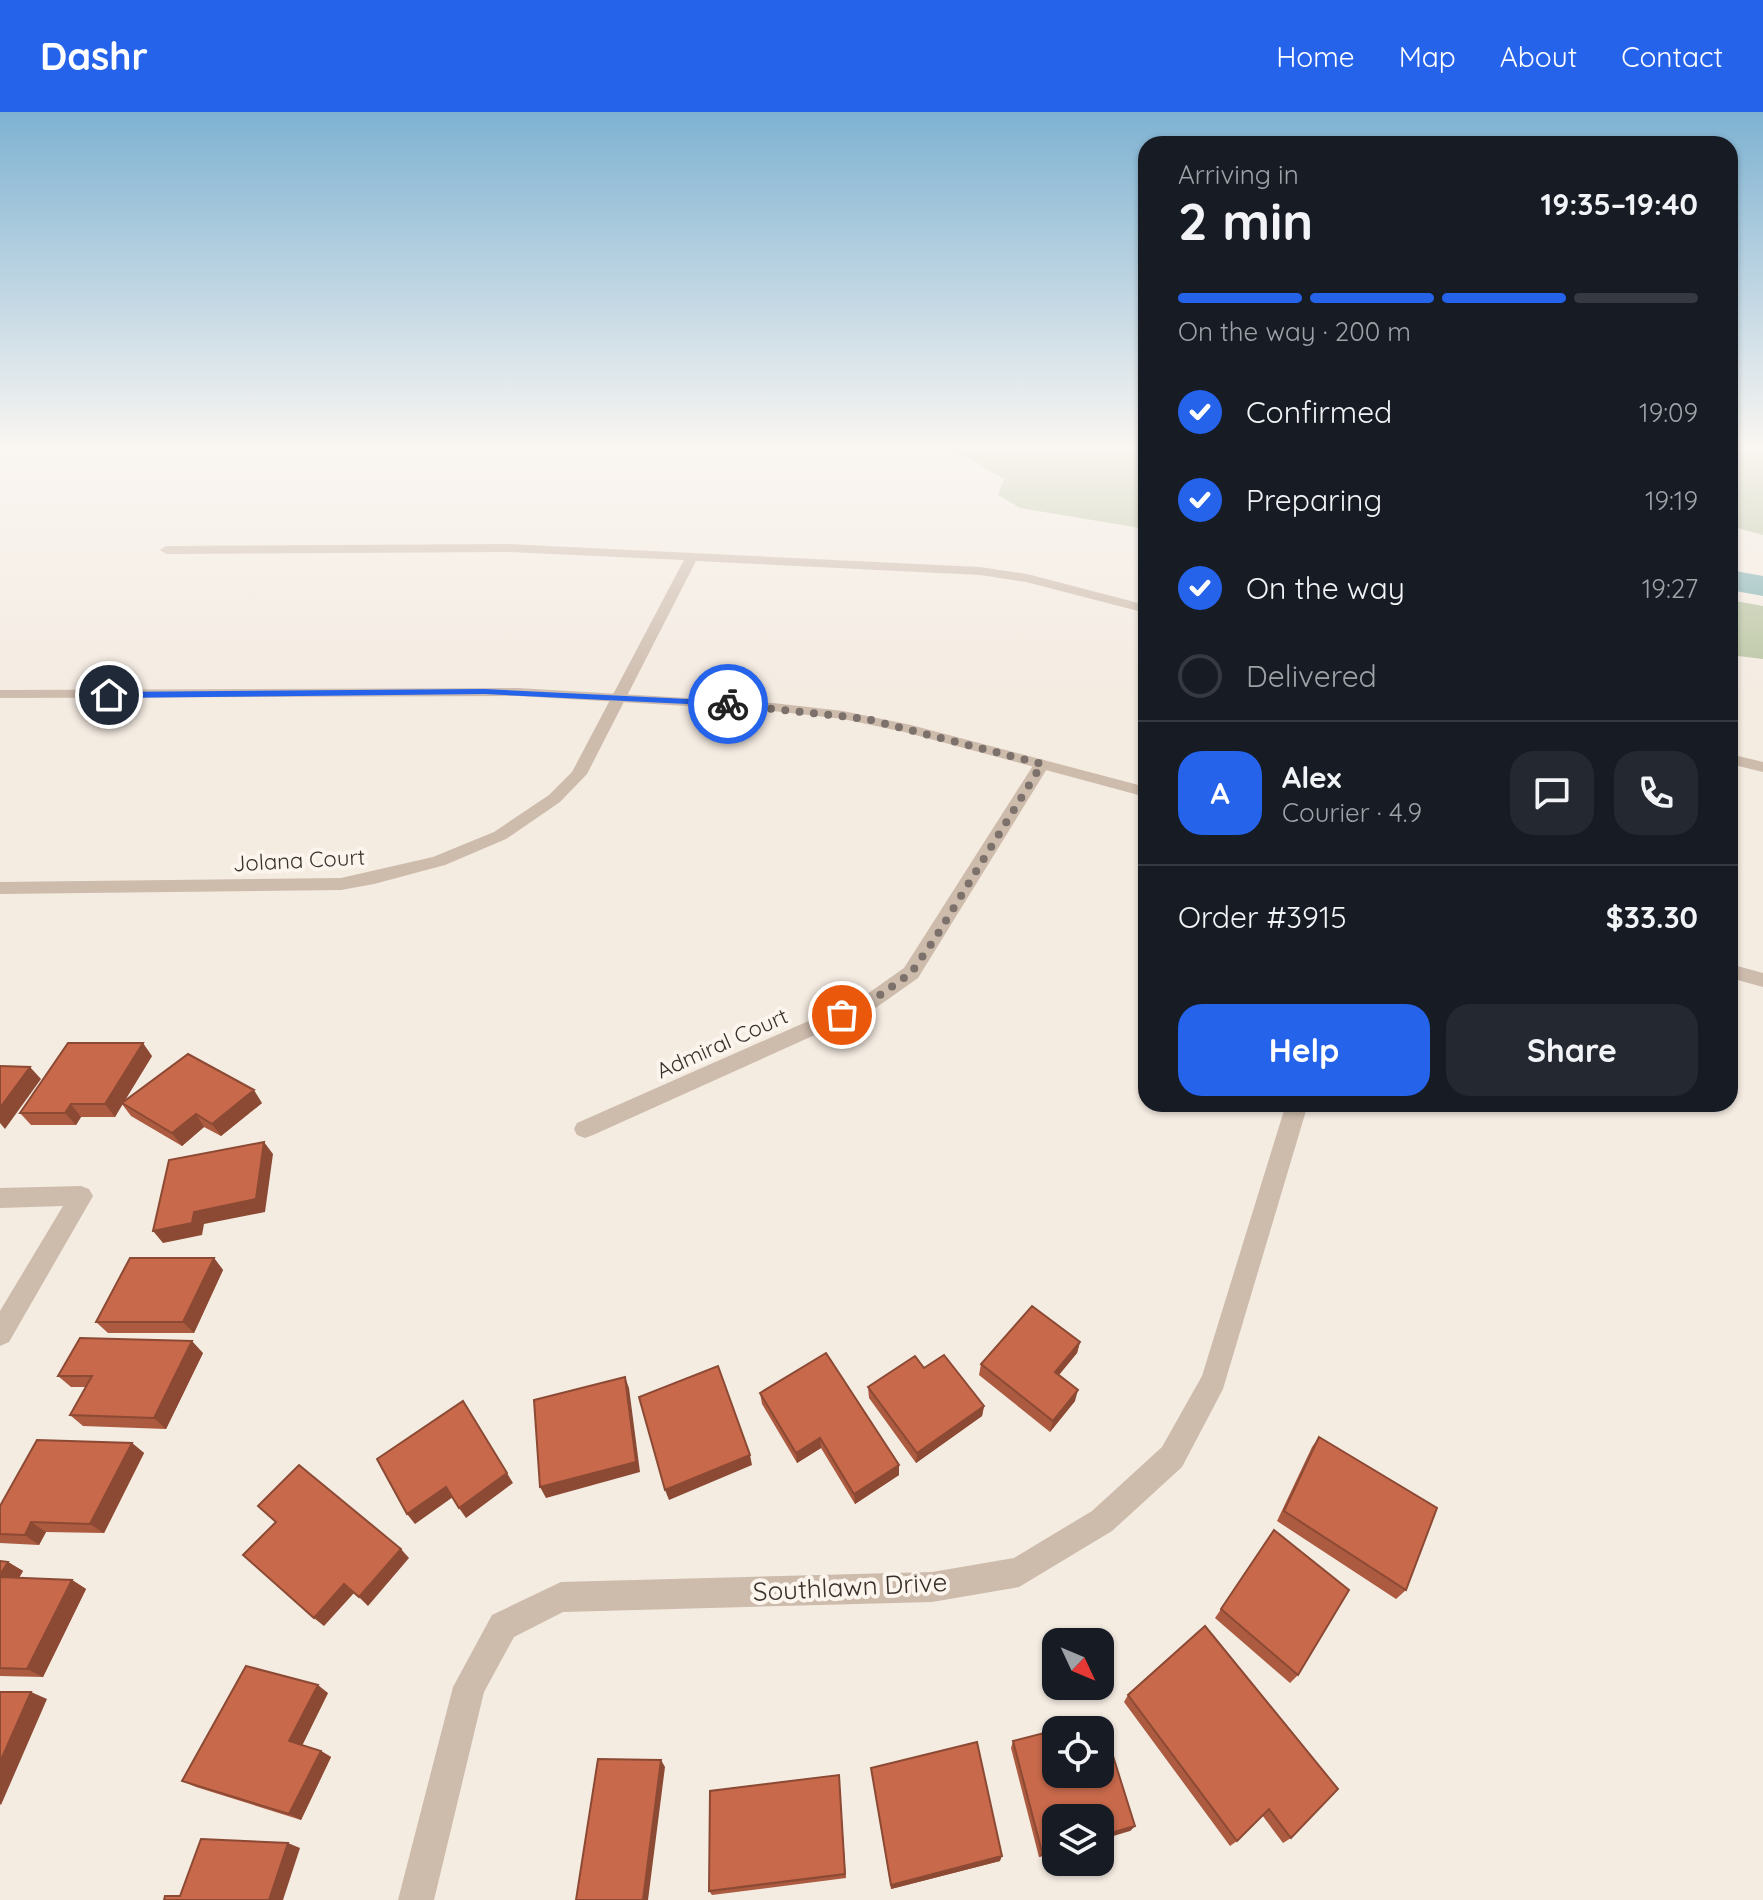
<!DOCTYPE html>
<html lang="en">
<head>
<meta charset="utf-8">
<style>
	:root { --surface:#171b24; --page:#242831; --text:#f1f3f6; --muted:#9ea1a6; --line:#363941; --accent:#2563eb }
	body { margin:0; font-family:Quicksand,sans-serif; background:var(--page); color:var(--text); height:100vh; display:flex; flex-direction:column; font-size:30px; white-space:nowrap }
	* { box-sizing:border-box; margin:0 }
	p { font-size:26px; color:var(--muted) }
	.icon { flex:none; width:44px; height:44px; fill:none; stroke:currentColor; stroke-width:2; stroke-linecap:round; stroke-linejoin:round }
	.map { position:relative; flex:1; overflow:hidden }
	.drawer { position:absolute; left:1138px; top:24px; width:600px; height:976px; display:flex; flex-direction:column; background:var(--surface); border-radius:24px; box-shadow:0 2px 6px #0004 }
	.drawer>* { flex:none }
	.needle { width:52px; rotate:134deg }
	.controls { position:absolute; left:1042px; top:1516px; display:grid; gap:16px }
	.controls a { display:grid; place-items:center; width:72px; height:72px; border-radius:16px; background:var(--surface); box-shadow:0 2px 6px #0004; font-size:40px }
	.pin { position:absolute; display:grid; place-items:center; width:68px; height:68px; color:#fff; margin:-34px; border:4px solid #fff; border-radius:50%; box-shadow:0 2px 8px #0007 }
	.courier { position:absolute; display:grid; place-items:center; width:80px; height:80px; margin:-40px; border:6px solid #2563eb; border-radius:50%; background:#fff; color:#222; box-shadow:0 2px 10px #0007 }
	.headline em { font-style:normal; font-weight:800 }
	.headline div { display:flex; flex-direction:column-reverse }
	.headline { display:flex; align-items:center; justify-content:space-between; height:136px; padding:0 40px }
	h1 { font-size:52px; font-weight:800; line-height:60px }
	.bar { display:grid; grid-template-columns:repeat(4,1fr); gap:12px 8px; align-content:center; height:96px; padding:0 40px }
	.bar i { height:10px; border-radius:6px; background:var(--line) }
	.bar .on { background:var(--accent) }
	.bar p { grid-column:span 4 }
	.line { display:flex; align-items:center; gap:20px; padding:0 40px; border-top:2px solid var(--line) }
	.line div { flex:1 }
	.round { display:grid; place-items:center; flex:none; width:84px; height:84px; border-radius:24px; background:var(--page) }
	ol { padding:0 40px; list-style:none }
	li { display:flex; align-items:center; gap:24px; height:88px }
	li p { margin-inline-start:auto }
	li .icon { padding:8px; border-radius:50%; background:var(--accent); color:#fff; stroke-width:4 }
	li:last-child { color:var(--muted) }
	li i { width:44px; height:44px; border:4px solid var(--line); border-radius:50% }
	.primary-button { display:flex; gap:16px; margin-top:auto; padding:16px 40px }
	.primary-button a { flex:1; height:92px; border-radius:24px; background:var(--accent); color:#fff; font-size:32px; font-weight:800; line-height:92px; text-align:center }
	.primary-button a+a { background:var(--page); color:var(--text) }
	header { display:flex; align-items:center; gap:48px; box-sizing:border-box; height:112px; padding:0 40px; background:var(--accent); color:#fff }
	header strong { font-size:38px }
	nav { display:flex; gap:44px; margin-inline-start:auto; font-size:28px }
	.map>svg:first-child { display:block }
	.green { fill:#b8c4a0 }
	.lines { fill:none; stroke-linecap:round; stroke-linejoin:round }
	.river { fill:#7fb0b2; fill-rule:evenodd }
	.minor { fill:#cdbbac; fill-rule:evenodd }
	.tertiary { fill:#cdbbac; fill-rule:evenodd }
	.wall { fill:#ac5a40 }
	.shaded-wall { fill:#8c4a34 }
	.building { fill:#c8694b; stroke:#8c4a34; stroke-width:2 }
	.route { fill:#2563eb }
	.done { stroke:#7c716b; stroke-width:8; stroke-dasharray:0 14.4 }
	.labels { text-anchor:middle; stroke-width:8; stroke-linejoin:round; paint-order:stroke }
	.street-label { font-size:22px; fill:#3b302b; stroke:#fbf5ee }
	.near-street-label { font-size:26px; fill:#3b302b; stroke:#fbf5ee }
</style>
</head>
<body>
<header>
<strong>Dashr</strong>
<nav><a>Home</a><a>Map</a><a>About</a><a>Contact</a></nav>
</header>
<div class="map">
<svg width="1763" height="1788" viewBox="0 0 1763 1788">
	<rect width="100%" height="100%" fill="#f4ebe1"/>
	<path class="green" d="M948 338H1146V417L1020 396 998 383 1004 367 969 346Z
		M1730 338H1763V423L1730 414Z
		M1730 488 1763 494V547L1730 543Z"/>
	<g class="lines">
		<path class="river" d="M1730 458 1763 464V484L1730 478Z"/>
		<path class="minor" d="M339 338H361L344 341Z
			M508 432 980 455 1027 462 1146 493V501L1026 470 980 463 696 449 587 662 560 690 506 727 445 753 374 772 341 778 0 782V770L341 766 433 745 494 720 549 683 572 660 684 448 508 440 166 442 160 438 166 434Z
			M1730 642 1763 650V660L1730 652Z
			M1042 647 1050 652 918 866 877 895 593 1023 585 1026 577 1023 574 1017 577 1011 863 885 904 856 1034 652Z
			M1286 992H1308L1223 1277 1182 1355 1112 1419 1019 1475 932 1490 563 1500 514 1525 484 1580 434 1788H398L453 1575 492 1503 561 1470 932 1460 1014 1446 1092 1399 1162 1335 1202 1264Z
			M81 1074 89 1077 93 1084 89 1091 9 1230 0 1234V1199L63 1094 0 1096V1076Z"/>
		<path class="tertiary" d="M518 576 773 591 843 599 911 613 1146 675V685L904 620 843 607 773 599 518 584 0 586V578Z
			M1730 852 1763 861V875L1730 866Z"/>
	</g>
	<path class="wall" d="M152 944 124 989 262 991 221 1024 204 1015 182 1034 131 1004 122 992 115 1005H81L76 1013H31L20 1001Z
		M214 1146 223 1158 194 1221H108L96 1210Z
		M1080 1230 1077 1241 1059 1263 1075 1289 1050 1320 979 1263 981 1252Z
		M203 1241 166 1317 83 1314 70 1303 86 1275H71L58 1264Z
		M924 1256 984 1294 982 1304 916 1351 869 1286 868 1275Z
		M760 1281 899 1363 855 1392 821 1336 797 1351 762 1292Z
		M1319 1325 1406 1478 1396 1487 1277 1409 1312 1335Z
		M132 1331 144 1341 104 1421 46 1420 39 1433 0 1431V1394Z
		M1274 1418 1298 1563 1290 1571 1215 1506Z
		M0 1449 8 1450 23 1459 19 1466 72 1468 86 1477 43 1565 0 1564Z
		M1205 1514 1291 1726 1283 1731 1262 1703 1237 1729 1230 1734 1124 1590 1128 1583Z
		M328 1581 302 1633 321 1639 331 1645 301 1708 196 1675 182 1669Z
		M1013 1629 1056 1662 1135 1714 1130 1719 1056 1706V1740L1039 1745 1011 1636Z
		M871 1656 1000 1749 891 1777Z
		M839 1663 846 1766 712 1783 709 1779Z"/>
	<path class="shaded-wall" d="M143 931 152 944 115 1005 105 992Z
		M30 955 41 967 5 1017 0 1011V996Z
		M254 978 262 991 221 1024 212 1012Z
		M71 992 81 1005 76 1013 65 1001Z
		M196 1002 204 1015 182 1034 172 1021Z
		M264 1030 273 1042 265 1100 204 1112 202 1123 163 1131 153 1119 194 1100Z
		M214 1146 223 1158 194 1221 183 1210Z
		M192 1229 203 1241 166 1317 154 1306Z
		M1080 1230 1077 1241 1052 1271 1055 1260Z
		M625 1265 629 1276 640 1360 546 1386 540 1375Z
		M1078 1278 1075 1289 1050 1320 1053 1309Z
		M984 1294 982 1304 916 1351 917 1341Z
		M820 1326 821 1336 797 1351 796 1341Z
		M132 1331 144 1341 104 1421 90 1412Z
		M750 1343 752 1353 669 1388 665 1378Z
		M899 1353V1363L855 1392 854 1382Z
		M507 1361 513 1371 466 1406 459 1396Z
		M446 1375 453 1385 415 1412 407 1402Z
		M31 1410 46 1420 39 1433 25 1423Z
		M401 1437 409 1446 368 1494 359 1485Z
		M8 1450 23 1459 14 1474 0 1466V1463Z
		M72 1468 86 1477 43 1565 27 1557Z
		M344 1472 354 1481 324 1514 314 1506Z
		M318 1573 328 1581 301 1636 289 1629Z
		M31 1580 47 1587 1 1693 0 1692V1650Z
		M321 1639 331 1645 301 1708 289 1702Z
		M661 1648 665 1655 648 1788H643Z
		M1135 1714 1130 1719 1100 1728V1724Z
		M288 1731 300 1736 283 1788H269Z
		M1056 1736V1740L1039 1745 1042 1740Z
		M1002 1744 1000 1749 891 1777V1773Z"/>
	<path class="building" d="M68 931H143L105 992H71L65 1001H20Z
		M188 942 254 978 212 1012 196 1002 172 1021 122 991Z
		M0 954 30 955 0 996Z
		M264 1030 256 1087 194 1100 192 1111 153 1119 169 1048Z
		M130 1146H214L183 1210H96Z
		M1032 1194 1080 1230 1055 1260 1078 1278 1053 1309 981 1252Z
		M80 1226 192 1229 154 1306 70 1303 92 1264H58Z
		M826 1241 899 1353 854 1382 820 1326 796 1341 760 1281Z
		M944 1243 984 1294 917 1341 868 1275 915 1244 924 1256Z
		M718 1254 750 1343 665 1378 639 1285Z
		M625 1265 636 1350 540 1375 534 1288Z
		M463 1289 507 1361 459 1396 446 1375 407 1402 377 1347Z
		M1319 1325 1437 1396 1406 1478 1284 1399Z
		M37 1328 132 1331 90 1412 31 1410 25 1423 0 1422V1394Z
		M299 1353 401 1437 359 1485 344 1472 314 1506 243 1443 276 1410 258 1394Z
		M1274 1418 1349 1478 1298 1563 1221 1497Z
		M0 1449 8 1450 0 1463Z
		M0 1465 72 1468 27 1557 0 1556Z
		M1205 1514 1338 1677 1291 1726 1269 1697 1237 1729 1128 1583Z
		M246 1554 318 1573 289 1629 321 1639 289 1702 182 1669Z
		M0 1580H31L0 1650Z
		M1052 1619 1056 1635V1662H1100V1627L1107 1625 1135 1714 1100 1724V1706H1056V1736L1042 1740 1013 1629Z
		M977 1630 1002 1744 891 1773 871 1656Z
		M598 1647 661 1648 643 1788H576Z
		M839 1663 845 1762 709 1779 710 1679Z
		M201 1727 288 1731 269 1788H164L165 1784H180Z"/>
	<linearGradient id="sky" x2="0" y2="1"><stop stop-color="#7eb2d2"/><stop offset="0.57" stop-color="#faf6f2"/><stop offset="1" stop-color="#faf6f2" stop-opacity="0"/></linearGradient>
	<rect width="1763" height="588" fill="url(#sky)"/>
	<path class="route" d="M485 577 728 589 733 592 728 594 485 582 109 586 104 583 109 580Z"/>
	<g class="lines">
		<path class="done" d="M728 592 867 607 1042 652 934 828 911 861 870 890 842 903"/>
	</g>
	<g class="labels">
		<g class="street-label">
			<text transform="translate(299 748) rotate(-3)" y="8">Jolana Court</text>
			<text transform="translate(722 931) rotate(-24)" y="8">Admiral Court</text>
		</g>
		<g class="near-street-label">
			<text transform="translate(850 1475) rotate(-3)" y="9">Southlawn Drive</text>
		</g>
	</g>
</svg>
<div class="controls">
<a><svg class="needle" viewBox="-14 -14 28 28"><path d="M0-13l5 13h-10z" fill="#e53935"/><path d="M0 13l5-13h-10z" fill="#9ea1a6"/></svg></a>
<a><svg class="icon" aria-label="locate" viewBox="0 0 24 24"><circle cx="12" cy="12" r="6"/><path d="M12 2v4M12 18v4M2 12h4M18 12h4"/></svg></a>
<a><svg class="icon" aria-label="layers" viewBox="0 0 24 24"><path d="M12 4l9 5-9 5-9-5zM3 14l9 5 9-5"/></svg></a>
</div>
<div class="pin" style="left:842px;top:903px;background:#ea580c"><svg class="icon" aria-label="bag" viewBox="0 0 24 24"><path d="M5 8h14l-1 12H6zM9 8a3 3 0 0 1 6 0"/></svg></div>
<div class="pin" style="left:109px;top:583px;background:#1f2937"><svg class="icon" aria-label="home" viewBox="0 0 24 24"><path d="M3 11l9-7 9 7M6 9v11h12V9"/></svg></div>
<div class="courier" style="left:728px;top:592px"><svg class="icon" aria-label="bike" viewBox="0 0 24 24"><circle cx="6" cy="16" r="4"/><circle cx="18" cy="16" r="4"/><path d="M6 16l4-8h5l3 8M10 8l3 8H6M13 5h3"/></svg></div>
<section class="drawer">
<div class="headline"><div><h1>2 min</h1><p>Arriving in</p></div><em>19:35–19:40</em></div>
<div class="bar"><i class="on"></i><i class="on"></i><i class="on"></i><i></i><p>On the way · 200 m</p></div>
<ol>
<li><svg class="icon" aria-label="check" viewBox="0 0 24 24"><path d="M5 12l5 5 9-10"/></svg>Confirmed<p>19:09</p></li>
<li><svg class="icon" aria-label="check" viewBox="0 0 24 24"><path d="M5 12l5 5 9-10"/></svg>Preparing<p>19:19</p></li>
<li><svg class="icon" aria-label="check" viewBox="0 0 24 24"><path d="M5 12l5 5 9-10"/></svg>On the way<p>19:27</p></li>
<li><i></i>Delivered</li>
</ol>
<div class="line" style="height:144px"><b class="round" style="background:var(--accent);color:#fff">A</b><div><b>Alex</b><p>Courier · 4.9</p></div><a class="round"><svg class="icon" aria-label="chat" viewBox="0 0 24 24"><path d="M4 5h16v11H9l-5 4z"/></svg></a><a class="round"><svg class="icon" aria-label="phone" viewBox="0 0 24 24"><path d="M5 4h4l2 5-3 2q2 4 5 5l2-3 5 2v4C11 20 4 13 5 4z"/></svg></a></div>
<div class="line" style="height:104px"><div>Order #3915</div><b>$33.30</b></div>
<div class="primary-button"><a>Help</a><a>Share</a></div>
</section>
</div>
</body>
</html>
